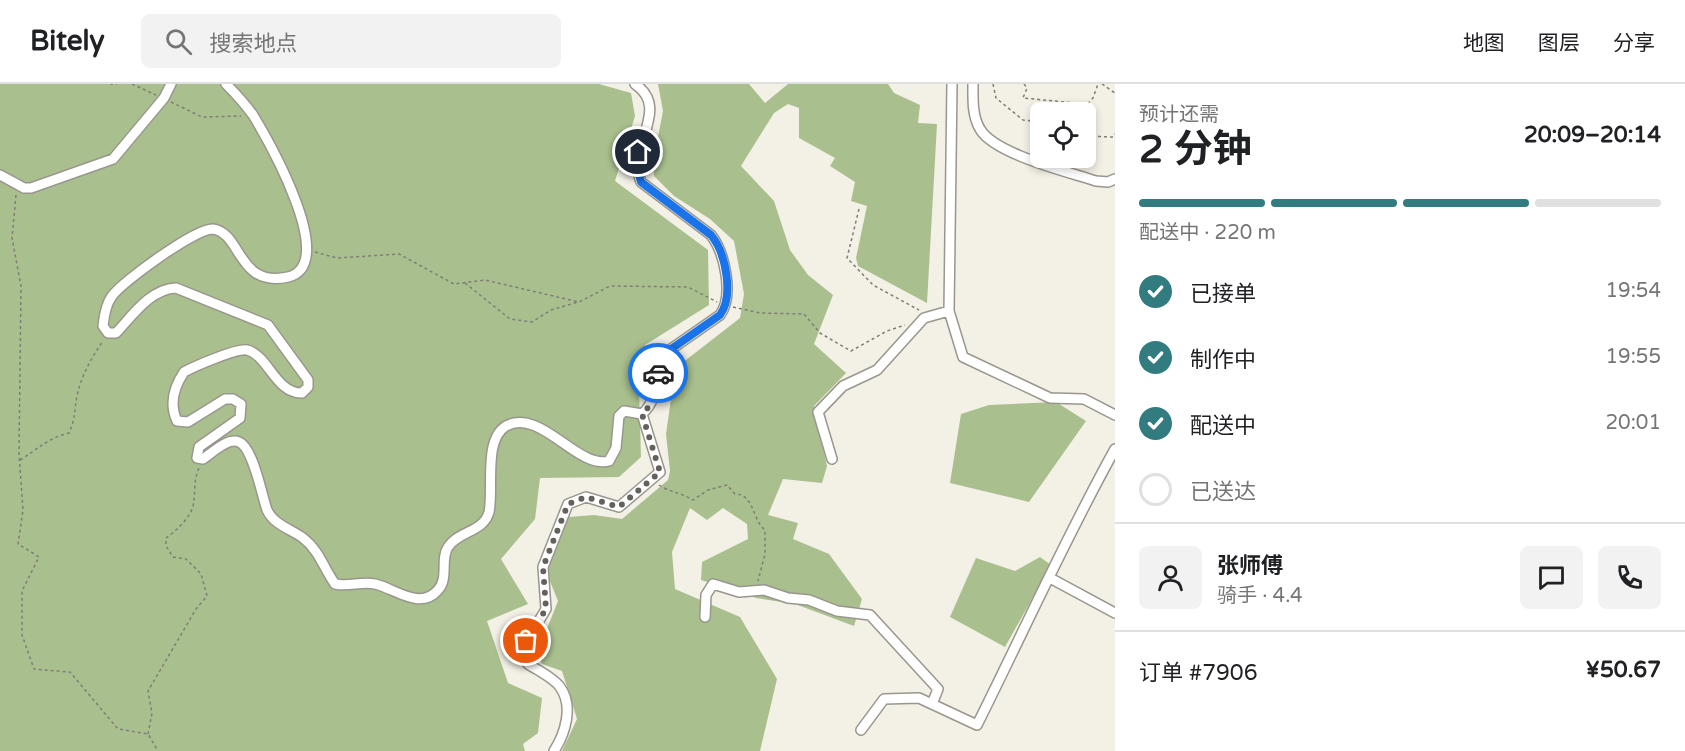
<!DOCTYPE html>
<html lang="zh">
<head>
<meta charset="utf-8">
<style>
	:root { --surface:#fff; --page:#f2f2f2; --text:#202124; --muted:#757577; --line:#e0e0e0; --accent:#327c80 }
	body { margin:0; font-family:"Varela Round","Noto Sans SC",sans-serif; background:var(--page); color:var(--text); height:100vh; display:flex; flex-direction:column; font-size:22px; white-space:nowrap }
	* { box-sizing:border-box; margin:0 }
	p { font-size:20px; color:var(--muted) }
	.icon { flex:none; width:33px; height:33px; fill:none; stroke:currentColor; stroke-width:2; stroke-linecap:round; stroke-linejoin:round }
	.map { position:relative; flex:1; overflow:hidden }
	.sheet { display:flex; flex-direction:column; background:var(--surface); width:570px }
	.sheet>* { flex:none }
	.controls { position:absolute; left:1030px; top:18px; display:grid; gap:12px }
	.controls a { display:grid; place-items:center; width:66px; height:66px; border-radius:9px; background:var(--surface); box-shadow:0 3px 9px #0003; font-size:30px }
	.pin { position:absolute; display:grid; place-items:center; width:51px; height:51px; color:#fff; margin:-26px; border:3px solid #fff; border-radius:50%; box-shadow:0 2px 6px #0007 }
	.courier { position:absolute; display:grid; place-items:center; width:60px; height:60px; margin:-30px; border:4px solid #1a73e8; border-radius:50%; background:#fff; color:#222; box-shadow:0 2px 8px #0007 }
	.head em { font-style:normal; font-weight:700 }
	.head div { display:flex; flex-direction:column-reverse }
	.head { display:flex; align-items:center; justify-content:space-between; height:102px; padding:0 24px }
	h1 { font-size:39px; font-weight:700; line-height:45px }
	.bar { display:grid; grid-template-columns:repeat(4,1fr); gap:9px 6px; align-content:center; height:72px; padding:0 24px }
	.bar i { height:8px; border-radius:4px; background:var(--line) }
	.bar .current { background:var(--accent) }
	.bar p { grid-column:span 4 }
	.line { display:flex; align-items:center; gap:15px; padding:0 24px; border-top:2px solid var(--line) }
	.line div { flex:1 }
	.round { display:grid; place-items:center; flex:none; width:63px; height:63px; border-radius:9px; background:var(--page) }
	ol { padding:0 24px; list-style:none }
	li { display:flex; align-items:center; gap:18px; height:66px }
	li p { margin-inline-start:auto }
	li .icon { padding:6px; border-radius:50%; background:var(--accent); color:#fff; stroke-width:4 }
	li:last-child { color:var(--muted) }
	li i { width:33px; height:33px; border:3px solid var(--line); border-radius:50% }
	header { display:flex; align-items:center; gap:36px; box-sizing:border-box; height:84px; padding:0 30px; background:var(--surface); border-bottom:2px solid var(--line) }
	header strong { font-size:28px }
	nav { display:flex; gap:33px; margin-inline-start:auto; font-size:21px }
	.search { width:420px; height:54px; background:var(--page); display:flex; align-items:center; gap:15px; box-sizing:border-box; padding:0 21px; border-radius:9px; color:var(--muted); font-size:22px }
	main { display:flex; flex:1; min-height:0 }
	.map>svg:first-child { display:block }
	.forest { fill:#a9c08e }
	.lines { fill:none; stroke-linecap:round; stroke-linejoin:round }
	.minor-casing { stroke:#99968d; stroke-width:12 }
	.path { stroke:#7f7d77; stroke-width:1.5; stroke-dasharray:3 3; stroke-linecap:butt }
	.minor { stroke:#fff; stroke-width:9 }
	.done { stroke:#63615c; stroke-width:6; stroke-dasharray:0 10.8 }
	.route { stroke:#1a73e8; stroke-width:8 }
</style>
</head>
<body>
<header>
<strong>Bitely</strong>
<div class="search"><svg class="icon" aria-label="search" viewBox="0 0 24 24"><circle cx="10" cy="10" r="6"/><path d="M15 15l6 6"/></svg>搜索地点</div>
<nav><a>地图</a><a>图层</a><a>分享</a></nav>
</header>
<main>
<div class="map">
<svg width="1115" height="667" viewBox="0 0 1115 667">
	<rect width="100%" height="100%" fill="#f3f0e6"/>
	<path class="forest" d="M0 0H599L631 9 635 32 615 97 708 166 709 221 645 261 639 303 641 373 619 393 540 394 535 435 501 475 528 520 487 537 508 599 542 614 538 649 523 660 525 667H0Z
		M658 0H749L765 19 788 0H888L894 9 920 21 918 39 937 40 927 219 858 182 856 174 867 122 851 117 855 98 830 82 835 74 799 54V24L788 20 774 29 741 82 774 117 790 166 808 191 833 211 814 260 846 289 814 322 827 382 822 399 783 395 768 431 798 439 793 455 829 470 862 515 854 542 795 520 756 514 701 496 702 478 748 455 747 440 723 424 707 436 690 424 672 468 675 505 740 533 777 595 760 667H562L577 635 562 587 542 580 538 567 558 517 547 490 557 457 569 433 594 431 622 435 668 396 670 387 666 350 671 315 668 294 677 283 740 234 744 210 734 157 710 135 674 112 654 92 653 79 663 27Z
		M1056 318 1086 337 1029 418 950 399 961 330 989 321Z
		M1040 473 1051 481 1005 563 950 533 976 474 1015 487Z"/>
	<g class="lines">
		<defs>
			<path id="minor" d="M226 0C236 10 245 20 253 31 268 56 340 181 288 193 237 204 242 149 213 145 196 144 123 197 112 212 106 220 104 232 103 242L108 249H116C132 232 150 205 176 204L268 241 308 296V303L302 309C276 310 268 271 247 266 237 264 195 282 184 288 174 303 169 320 177 337L188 338 225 315H233L241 320 240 334 199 363 197 374 203 375C212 369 228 353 239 358 253 363 262 412 267 426 274 441 291 445 303 454 319 466 324 485 335 500 349 503 361 497 375 500 394 504 420 527 438 506 449 494 440 475 448 463 458 447 484 448 489 428 494 405 483 356 506 342 540 323 578 386 609 377L616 364 619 332 624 327 642 330 660 388 619 423 586 413 568 420 543 483 546 525 527 557 528 580C537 586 554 594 560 603 574 622 565 650 554 667
				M635 0C672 25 626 63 641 98L711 151C725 169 734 212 720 231L664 270C653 291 661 313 642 330
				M952 0 949 227 963 273 1050 314 1084 315 1115 331
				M973 0C973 15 972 32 980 45 994 70 1069 88 1096 97L1108 98 1115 95
				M0 91 24 104H31L113 75 164 14 171 0
				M832 375 818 328 843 302 877 286 924 234 949 227
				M1050 494 1115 529
				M705 533 706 511 713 500 739 508 764 506 788 514 809 516 837 527 870 531 938 605 932 620
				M861 646 884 615 919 614 977 641C1023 549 1065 455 1115 365"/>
		</defs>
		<use href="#minor" class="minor-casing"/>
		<path class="path" d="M110 0H117
			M132 0 156 11
			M993 0 996 14 1023 36 1041 38
			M1024 0 1027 4 1023 14 1075 19 1084 24 1093 14 1098 0
			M1102 0 1115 9
			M171 18 202 33 241 32
			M1086 52 1113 53 1115 50
			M16 111 12 154 21 202 19 369 23 426 18 460 39 473 22 507V551L34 585 70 588 118 645 148 650 158 667
			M859 125 847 174 873 201 919 226
			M315 168 337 174 399 170 454 200 485 196 579 218 610 202 688 203 717 218
			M465 199 510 235 532 238 551 226 578 218
			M733 223 760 229 804 230 820 249 851 267 887 247 905 241
			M20 376C38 365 48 354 69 349 76 332 74 328 77 312 81 292 92 273 103 257
			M659 401C669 408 682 409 693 416L708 406 727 401 735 410C755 411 751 434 765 446V470L758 497
			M148 650 152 629 148 607 196 525 207 512 201 490 186 475 173 473 166 462V454C176 447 190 434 193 422 196 408 193 397 199 384"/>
		<use href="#minor" class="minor"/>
	</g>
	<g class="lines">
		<path class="done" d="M526 557 546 525 543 483 568 420 586 413 619 423 660 388 642 330C655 318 657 306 658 289"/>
		<path class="route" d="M638 68 636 79 641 98 711 151C726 169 734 212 720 231L664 270 659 280 658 289"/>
	</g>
</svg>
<div class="controls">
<a><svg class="icon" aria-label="locate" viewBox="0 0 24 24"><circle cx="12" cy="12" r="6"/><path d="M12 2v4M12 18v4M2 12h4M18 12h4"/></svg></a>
</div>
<div class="pin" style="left:526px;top:557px;background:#ea580c"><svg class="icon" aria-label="bag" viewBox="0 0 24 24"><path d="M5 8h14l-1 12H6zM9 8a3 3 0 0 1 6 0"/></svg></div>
<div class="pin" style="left:638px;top:68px;background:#1f2937"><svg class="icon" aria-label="home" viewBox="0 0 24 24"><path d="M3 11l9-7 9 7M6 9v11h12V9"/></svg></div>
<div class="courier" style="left:658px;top:289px"><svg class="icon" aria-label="car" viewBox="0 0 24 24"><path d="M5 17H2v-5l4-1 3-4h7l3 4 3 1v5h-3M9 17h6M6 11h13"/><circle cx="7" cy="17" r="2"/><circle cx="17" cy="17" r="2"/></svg></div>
</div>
<section class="sheet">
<div class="head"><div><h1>2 分钟</h1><p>预计还需</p></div><em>20:09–20:14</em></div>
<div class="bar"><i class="current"></i><i class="current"></i><i class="current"></i><i></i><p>配送中 · 220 m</p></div>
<ol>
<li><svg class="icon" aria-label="check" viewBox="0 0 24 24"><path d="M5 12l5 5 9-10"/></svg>已接单<p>19:54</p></li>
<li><svg class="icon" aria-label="check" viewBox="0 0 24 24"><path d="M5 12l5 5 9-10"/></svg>制作中<p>19:55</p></li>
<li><svg class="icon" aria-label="check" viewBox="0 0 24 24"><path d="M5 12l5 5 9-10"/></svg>配送中<p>20:01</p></li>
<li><i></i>已送达</li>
</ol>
<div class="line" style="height:108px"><a class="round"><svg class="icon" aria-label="person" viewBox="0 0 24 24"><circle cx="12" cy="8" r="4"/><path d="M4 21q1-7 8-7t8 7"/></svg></a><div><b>张师傅</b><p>骑手 · 4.4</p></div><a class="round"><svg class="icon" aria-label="chat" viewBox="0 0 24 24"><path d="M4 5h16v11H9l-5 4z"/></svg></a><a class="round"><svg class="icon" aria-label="phone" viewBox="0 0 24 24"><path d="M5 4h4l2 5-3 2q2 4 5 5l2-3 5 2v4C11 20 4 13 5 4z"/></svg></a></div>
<div class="line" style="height:78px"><div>订单 #7906</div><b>¥50.67</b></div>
</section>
</main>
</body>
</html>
